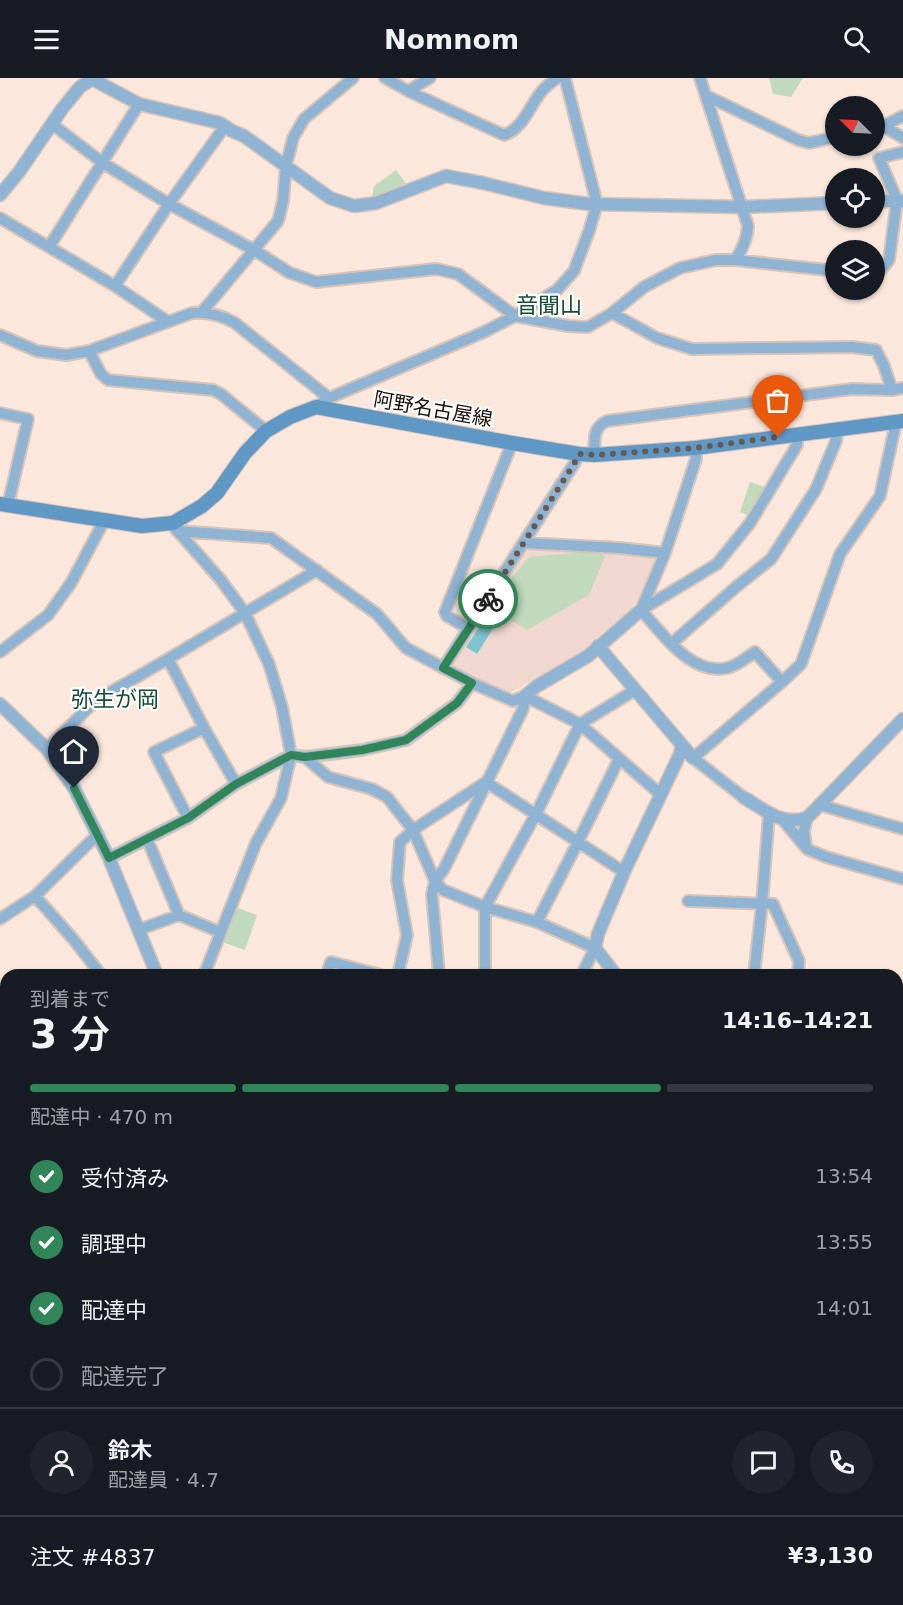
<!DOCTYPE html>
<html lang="ja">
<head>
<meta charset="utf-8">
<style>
	:root { --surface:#171b24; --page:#20242c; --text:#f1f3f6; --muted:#9ea1a6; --line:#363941; --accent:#308659 }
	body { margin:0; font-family:"DejaVu Sans","Noto Sans JP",sans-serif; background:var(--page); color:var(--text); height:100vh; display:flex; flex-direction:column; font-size:22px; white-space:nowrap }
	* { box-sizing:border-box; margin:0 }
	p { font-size:20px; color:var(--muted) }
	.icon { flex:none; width:33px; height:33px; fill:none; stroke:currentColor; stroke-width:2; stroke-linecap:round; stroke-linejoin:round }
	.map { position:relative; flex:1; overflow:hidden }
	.side { position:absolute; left:0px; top:891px; width:903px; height:636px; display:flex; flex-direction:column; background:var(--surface); border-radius:18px 18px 0 0; box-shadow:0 2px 4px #0004 }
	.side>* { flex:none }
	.needle { width:39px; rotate:294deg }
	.fabs { position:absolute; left:825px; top:18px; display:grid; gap:12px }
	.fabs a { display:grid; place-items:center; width:60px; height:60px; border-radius:50%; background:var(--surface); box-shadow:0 2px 4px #0004; font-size:30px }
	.pin { position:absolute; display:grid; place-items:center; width:51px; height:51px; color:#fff; margin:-62px -26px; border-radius:50% 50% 50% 0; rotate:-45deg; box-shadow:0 0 6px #0007 }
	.pin .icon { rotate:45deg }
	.courier { position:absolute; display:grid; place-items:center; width:60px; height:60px; margin:-30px; border:4px solid #308659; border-radius:50%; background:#fff; color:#222; box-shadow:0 2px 8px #0007 }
	.headline em { font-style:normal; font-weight:600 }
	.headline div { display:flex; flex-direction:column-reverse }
	.headline { display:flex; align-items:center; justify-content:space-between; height:102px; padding:0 30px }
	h1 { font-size:39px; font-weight:600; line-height:45px }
	.bar { display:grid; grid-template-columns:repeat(4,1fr); gap:9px 6px; align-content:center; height:72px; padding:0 30px }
	.bar i { height:8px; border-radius:4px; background:var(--line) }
	.bar .on { background:var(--accent) }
	.bar p { grid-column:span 4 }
	.line { display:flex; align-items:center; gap:15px; padding:0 30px; border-top:2px solid var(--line) }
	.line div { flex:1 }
	.round { display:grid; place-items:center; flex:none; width:63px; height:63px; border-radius:32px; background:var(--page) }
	ol { padding:0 30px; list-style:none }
	li { display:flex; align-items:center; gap:18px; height:66px }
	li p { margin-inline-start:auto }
	li .icon { padding:6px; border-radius:50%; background:var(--accent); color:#fff; stroke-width:4 }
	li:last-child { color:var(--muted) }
	li i { width:33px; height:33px; border:3px solid var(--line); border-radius:50% }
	header { display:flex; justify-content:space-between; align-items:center; height:78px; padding:0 30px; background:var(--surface); font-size:27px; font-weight:600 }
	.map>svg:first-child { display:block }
	.education { fill:#f0d7d0 }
	.green { fill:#c0dabb }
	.water { fill:#7ec5cf }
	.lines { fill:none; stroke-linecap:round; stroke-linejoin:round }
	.minor-casing { stroke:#d7c4b9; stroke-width:14 }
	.tertiary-casing { stroke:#d7c4b9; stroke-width:15 }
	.secondary-casing { stroke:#d7c4b9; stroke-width:16 }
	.minor { stroke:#8fb3d3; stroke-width:10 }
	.tertiary { stroke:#8fb3d3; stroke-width:12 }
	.secondary { stroke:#5f97c5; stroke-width:14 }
	.done { stroke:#675951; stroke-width:6; stroke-dasharray:0 10.8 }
	.route { stroke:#308659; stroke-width:8 }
	.labels { text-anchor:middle; stroke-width:4.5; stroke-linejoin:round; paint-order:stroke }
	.street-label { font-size:20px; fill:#180d07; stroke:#fff }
	.quarter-label { font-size:22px; fill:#114e30; stroke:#fff }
</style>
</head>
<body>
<header><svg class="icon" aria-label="menu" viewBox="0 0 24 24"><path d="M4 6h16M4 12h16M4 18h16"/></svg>Nomnom<svg class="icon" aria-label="search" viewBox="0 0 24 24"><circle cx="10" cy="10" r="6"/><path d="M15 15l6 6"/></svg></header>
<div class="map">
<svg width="903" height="1527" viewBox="0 0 903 1527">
	<rect width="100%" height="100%" fill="#fbe7db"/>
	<path class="education" d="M527 468 653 477 656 481 648 505 631 532 597 559 587 571 506 617 449 590Z"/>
	<path class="green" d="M769 0H803L791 19 773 16Z
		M396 92 410 111 372 121 374 108Z
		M750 404 768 410 752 439 740 434Z
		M583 474 602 476 605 478 589 517 527 552 496 533 502 522 497 518 529 479Z
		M235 829 257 837 245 872 222 864Z"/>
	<path class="water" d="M484 542 494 549 477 576 466 569Z"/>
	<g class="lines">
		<defs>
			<path id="minor" d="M385 0 410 14 504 57C523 51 530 27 542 13 546 8 552 4 557 0
				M700 0 748 148C747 161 743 171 735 182
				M410 14 413 10 430 0
				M707 18 798 62 809 65 836 59
				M52 46 103 85 169 126 254 172 290 195 316 204 436 191 458 196 515 238 568 248 588 249 612 235 644 209 680 190 716 182H735L836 193
				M883 48 903 60
				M874 50 883 48 903 38
				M0 140 115 208 167 243
				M49 169 139 26
				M874 194 881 192 889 182 897 122 879 80 903 74
				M115 208 169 126 225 48
				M202 234 278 143 283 123 286 88 293 60 304 41 353 0
				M612 235 657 260 692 271 852 269 876 272 884 288 892 312
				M0 257 37 273 66 277 89 273 192 235C208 234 221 237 235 245L329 320
				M89 273 101 296 108 302 213 312 221 316 266 353
				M316 329 329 320 484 254 515 238 557 212 574 193 589 153 597 126 565 0
				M0 335 28 341 8 427
				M594 377C595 362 592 350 607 343L852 311 892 312 903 310
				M175 450 220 501 245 535 269 586 282 629 291 677 281 720 256 765 204 897
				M177 453 271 460 377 536 406 570 472 605 513 623 525 618 580 646 660 716
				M524 465 619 470 665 475
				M641 532 717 486 750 445 797 367 798 357
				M641 532C662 555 691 598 727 590 737 588 747 579 755 574L782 604
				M641 532 665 475 696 381 695 370
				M469 551 447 538 445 534 512 365
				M671 566 736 509 771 481 816 411 836 363 837 353
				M0 574 48 537 71 505 104 443
				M168 581 204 650 236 706
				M443 590 574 386 579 376
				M47 671 95 623 168 581 317 492
				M305 679 328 699 372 711 387 719 413 752 435 803 443 812 485 829 537 844 595 870 584 892 585 897
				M743 719 693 680 782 604 801 586 840 476 880 418 896 344
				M820 727 903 751
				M188 740 154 674 204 650
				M783 742 807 771 826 779 903 801
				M147 761 179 837
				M806 768 804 753 807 740
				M109 780 188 740 236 706 291 677 305 679 362 672 406 662 457 625 472 605
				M35 818 74 862 101 897
				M688 823 773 826 799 883 798 897
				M0 841 35 818 98 756
				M537 844 578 764 619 681
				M138 852 179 837 220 854
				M326 897 331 884 381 897
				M398 897 407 857 397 802 400 764 413 752 486 704 624 794
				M439 897 432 816 435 803 444 791 523 631 525 618
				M485 897V829L537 734 580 646 635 612
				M754 897 762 826 769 735
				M897 922 903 924
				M0 1007 6 1009
				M897 1051H903
				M897 1159 903 1158
				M897 1187H903
				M897 1237 903 1234
				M897 1317 903 1312
				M0 1332 6 1326
				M0 1415 6 1424
				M0 1466 6 1462
				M897 1472 903 1471
				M897 1482 903 1505
				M74 1521 79 1527
				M344 1521 350 1527
				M313 1527 324 1521
				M562 1527 563 1521
				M648 1527V1521
				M730 1527 731 1521"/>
			<path id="tertiary" d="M92 1 139 26 220 45 232 53 244 58 330 120 354 128 376 125 446 98 483 105 544 120 589 126 743 129 836 125
				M0 117 19 94 62 31 80 9 94 0
				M874 123H903
				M598 568 693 680
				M525 618 537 608 588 578 641 532
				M0 626 47 671 74 710 109 780 157 897
				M743 719C765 732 781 748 807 740L903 641
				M616 897 595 870 598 856 624 794 680 676 682 667
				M0 938 6 942
				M0 1203 6 1204
				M897 1366H903
				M99 1527 108 1521
				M494 1527 497 1521
				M818 1527 821 1521"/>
			<path id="secondary" d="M0 426 142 448 173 445 202 428 217 415 245 375 266 353 290 339 316 329 512 365 579 376 594 377 695 370 903 343"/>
		</defs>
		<use href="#minor" class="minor-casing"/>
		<use href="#tertiary" class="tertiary-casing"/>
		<use href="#secondary" class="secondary-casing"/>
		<use href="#minor" class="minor"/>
		<use href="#tertiary" class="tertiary"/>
		<use href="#secondary" class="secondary"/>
	</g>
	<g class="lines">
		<path class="done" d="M488 521 574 386 579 376 594 377 695 370 778 359"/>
		<path class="route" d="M74 710 109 780 188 740 236 706 291 677 305 679 362 672 406 662 457 625 472 605 443 590 488 521"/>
	</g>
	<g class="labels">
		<g class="street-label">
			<text transform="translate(433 331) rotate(10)" y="7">阿野名古屋線</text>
		</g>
		<g class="quarter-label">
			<text x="549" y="235">音聞山</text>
			<text x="115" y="629">弥生が岡</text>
		</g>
	</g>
</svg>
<div class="fabs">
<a><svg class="needle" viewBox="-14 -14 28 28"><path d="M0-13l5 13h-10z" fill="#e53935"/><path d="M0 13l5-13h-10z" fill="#9ea1a6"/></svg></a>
<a><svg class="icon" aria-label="locate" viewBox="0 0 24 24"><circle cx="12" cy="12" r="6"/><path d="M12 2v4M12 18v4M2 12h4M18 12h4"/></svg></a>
<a><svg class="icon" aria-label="layers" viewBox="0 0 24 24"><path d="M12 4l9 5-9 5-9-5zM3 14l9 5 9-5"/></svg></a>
</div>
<div class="pin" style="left:778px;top:359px;background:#ea580c"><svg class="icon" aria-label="bag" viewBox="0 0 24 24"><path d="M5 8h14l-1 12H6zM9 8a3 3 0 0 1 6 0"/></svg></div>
<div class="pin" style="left:74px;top:710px;background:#1f2937"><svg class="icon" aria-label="home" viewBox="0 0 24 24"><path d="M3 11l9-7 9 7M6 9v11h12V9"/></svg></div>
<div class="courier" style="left:488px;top:521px"><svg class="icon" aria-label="bike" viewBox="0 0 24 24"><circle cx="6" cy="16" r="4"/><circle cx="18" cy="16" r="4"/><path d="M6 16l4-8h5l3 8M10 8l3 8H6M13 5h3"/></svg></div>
<section class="side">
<div class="headline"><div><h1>3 分</h1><p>到着まで</p></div><em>14:16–14:21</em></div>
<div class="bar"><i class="on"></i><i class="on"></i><i class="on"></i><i></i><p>配達中 · 470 m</p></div>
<ol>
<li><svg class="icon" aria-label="check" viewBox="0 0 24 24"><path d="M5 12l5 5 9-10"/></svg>受付済み<p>13:54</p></li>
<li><svg class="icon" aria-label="check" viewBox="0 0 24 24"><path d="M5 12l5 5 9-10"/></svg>調理中<p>13:55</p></li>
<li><svg class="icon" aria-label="check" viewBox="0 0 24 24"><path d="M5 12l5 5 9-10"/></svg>配達中<p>14:01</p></li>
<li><i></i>配達完了</li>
</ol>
<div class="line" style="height:108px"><a class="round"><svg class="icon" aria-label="person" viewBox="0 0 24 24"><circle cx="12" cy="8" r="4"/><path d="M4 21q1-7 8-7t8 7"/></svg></a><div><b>鈴木</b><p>配達員 · 4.7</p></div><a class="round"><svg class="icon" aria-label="chat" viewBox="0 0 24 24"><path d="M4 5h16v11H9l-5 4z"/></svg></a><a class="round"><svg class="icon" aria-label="phone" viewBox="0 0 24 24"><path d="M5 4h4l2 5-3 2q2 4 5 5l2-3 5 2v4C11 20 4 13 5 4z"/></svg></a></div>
<div class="line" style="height:78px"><div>注文 #4837</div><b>¥3,130</b></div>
</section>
</div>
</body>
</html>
